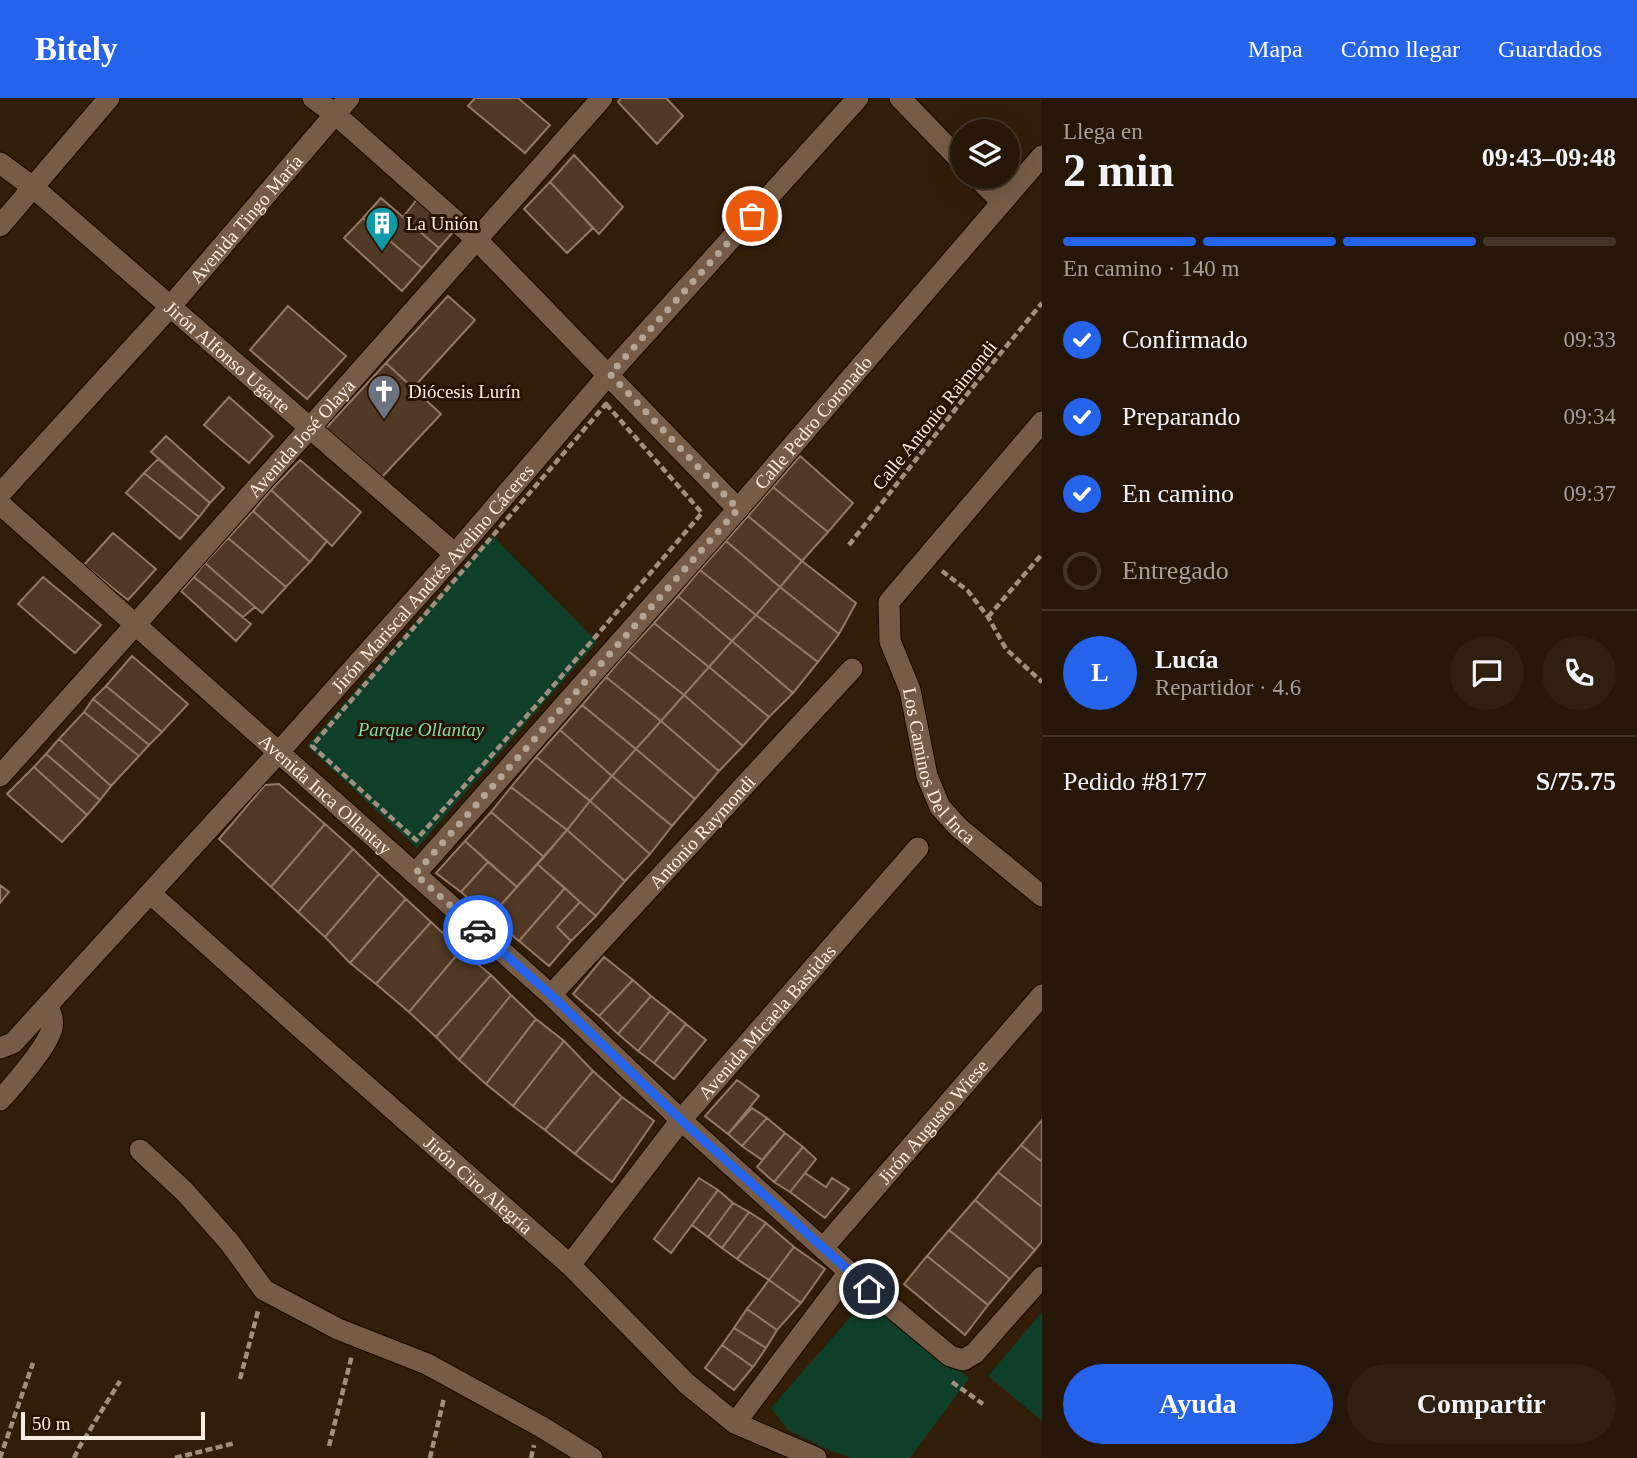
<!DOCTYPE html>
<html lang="es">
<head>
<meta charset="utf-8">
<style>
	:root { --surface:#261606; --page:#2e1f10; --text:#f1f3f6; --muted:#a49f9b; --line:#423528; --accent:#2563eb }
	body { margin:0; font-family:Georgia,serif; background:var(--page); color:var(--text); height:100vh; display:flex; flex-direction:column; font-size:26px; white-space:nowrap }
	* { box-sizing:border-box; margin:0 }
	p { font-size:23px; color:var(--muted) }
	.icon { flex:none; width:38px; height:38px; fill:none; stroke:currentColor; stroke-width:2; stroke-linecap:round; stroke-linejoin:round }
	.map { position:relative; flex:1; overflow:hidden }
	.details { display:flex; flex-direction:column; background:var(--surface); width:595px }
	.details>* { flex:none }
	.controls { position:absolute; left:950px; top:21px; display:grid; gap:14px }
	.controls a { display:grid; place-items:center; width:70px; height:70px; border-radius:50%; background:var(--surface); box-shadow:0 7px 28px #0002,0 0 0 2px var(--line); font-size:35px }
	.scale { position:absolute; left:21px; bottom:18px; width:184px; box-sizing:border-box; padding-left:7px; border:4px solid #fbece0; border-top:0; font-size:19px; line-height:24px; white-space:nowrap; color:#fbece0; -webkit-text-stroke:5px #281301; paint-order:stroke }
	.pin { position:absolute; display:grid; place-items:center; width:60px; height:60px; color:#fff; margin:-30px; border:4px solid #fff; border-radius:50%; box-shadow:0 2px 7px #0007 }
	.courier { position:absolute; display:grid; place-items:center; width:70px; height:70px; margin:-35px; border:5px solid #2563eb; border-radius:50%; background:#fff; color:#222; box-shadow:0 2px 9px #0007 }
	.summary em { font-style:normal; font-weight:700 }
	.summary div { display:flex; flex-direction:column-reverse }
	.summary { display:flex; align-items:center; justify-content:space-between; height:119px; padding:0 21px }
	h1 { font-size:46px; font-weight:700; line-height:52px }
	.bar { display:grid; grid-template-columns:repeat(4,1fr); gap:10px 7px; align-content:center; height:84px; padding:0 21px }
	.bar i { height:9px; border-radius:5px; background:var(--line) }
	.bar .active { background:var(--accent) }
	.bar p { grid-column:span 4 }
	.line { display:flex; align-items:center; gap:18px; padding:0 21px; border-top:2px solid var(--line) }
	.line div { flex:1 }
	.round { display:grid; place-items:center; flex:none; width:74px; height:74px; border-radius:37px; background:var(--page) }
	ol { padding:0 21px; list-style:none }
	li { display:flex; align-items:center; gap:21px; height:77px }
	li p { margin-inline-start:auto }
	li .icon { padding:7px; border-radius:50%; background:var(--accent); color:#fff; stroke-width:4 }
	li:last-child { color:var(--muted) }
	li i { width:38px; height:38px; border:4px solid var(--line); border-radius:50% }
	.action { display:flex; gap:14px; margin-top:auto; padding:14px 21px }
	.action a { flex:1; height:80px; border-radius:42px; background:var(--accent); color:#fff; font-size:28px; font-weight:700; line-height:80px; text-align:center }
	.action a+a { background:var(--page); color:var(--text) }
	header { display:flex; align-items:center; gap:42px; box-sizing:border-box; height:98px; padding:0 35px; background:var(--accent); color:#fff }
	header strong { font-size:33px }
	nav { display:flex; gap:38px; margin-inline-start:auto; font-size:24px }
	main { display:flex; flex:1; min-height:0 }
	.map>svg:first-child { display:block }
	.green { fill:#0f3f28 }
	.building { fill:#503824; stroke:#937863; stroke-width:2 }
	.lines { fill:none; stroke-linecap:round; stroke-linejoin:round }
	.street-casing { stroke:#190600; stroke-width:23 }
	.secondary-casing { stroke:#190600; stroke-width:23 }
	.path { stroke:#a08f7f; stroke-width:4.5; stroke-dasharray:7 3.5; stroke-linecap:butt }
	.street { stroke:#765c47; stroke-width:21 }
	.secondary { stroke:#765c47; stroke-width:21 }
	.done { stroke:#b5a494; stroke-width:7; stroke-dasharray:0 12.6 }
	.route { stroke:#2563eb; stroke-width:9 }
	.labels { text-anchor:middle; stroke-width:6; stroke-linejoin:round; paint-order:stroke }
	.street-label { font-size:19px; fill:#fbece0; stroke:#281301 }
	.poi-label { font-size:19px; fill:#fbece0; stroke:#281301; text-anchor:start }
	.park-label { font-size:19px; font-style:italic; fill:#7fdeaa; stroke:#281301 }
</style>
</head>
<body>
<header>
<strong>Bitely</strong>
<nav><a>Mapa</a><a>Cómo llegar</a><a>Guardados</a></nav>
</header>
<main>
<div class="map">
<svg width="1042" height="1360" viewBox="0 0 1042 1360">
	<rect width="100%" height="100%" fill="#321d08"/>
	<path class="green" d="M492 437 597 544 417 750 307 648Z
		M867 1200 969 1280 910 1360H852L829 1352 788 1332 771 1310Z
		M1042 1214V1323L988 1278Z"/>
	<path class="building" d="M475 0H518L550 27 525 55 468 8Z
		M621 0H666L683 18 657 46 618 4Z
		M574 57 623 109 599 136 550 84Z
		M550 84 593 130 567 155 524 111Z
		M381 100 439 150 422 170 363 120Z
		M418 100 454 133 439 150 403 119Z
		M363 120 422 170 402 193 344 140Z
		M448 198 475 222 413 290 386 265Z
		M288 208 346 258 307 301 250 252Z
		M386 265 441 316 382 379 326 330Z
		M229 299 273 338 249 365 204 327Z
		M166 338 224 390 210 405 151 354Z
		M800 358 853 405 828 434 773 389Z
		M158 361 210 405 199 419 144 375Z
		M300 362 361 414 332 448 271 392Z
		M144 375 199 419 180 441 126 395Z
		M773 389 828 434 802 463 748 418Z
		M271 392 327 443 310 464 253 413Z
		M253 413 310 464 286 489 228 440Z
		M748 418 802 463 780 489 726 443Z
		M113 435 156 471 128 502 84 467Z
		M228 440 286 489 262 515 205 465Z
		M726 443 780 489 756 517 700 472Z
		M802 463 856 505 839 536 780 489Z
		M205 465 255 509 243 519 194 479Z
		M700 472 756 517 732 543 678 498Z
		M43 479 101 527 75 555 18 506Z
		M194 479 251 526 236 543 181 493Z
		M780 489 839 536 818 564 756 517Z
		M678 498 732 543 709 569 654 525Z
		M756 517 818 564 793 595 732 543Z
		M654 525 709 569 684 597 628 553Z
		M732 543 793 595 769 619 709 569Z
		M628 553 684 597 661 623 606 579Z
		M132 558 188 606 162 634 106 588Z
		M709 569 769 619 743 648 684 597Z
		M606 579 661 623 636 651 582 607Z
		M106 588 162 634 149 647 93 601Z
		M684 597 743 648 719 673 661 623Z
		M93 601 149 647 139 658 84 614Z
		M582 607 636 651 612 678 560 632Z
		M84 614 139 658 111 688 59 641Z
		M661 623 719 673 695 701 636 651Z
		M560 632 612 678 590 703 536 659Z
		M59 641 111 688 100 702 46 656Z
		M636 651 695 701 672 728 612 678Z
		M46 656 100 702 87 717 34 669Z
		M536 659 590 703 567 732 511 689Z
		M34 669 87 717 62 744 7 696Z
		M612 678 672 728 650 756 590 703Z
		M279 686 325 726 271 789 219 741 265 687Z
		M511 689 567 732 544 759 491 714Z
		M590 703 650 756 625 783 567 732Z
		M491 714 544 759 517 789 465 743Z
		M325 726 353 751 298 814 271 789Z
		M567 732 625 783 596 818 537 766Z
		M465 743 488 764 461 794 436 775Z
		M353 751 379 776 325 839 298 814Z
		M488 764 517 789 490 819 461 794Z
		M537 766 565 790 519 843 490 819Z
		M379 776 406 801 350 865 325 839Z
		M0 787 9 794 0 805Z
		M565 790 580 804 557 829 571 843 549 868 519 843Z
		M406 801 431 824 376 886 350 865Z
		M580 804 596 818 571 843 557 829Z
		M431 824 461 852 409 914 376 886Z
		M461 852 491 877 436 939 409 914Z
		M604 859 633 882 599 918 573 896Z
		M491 877 511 897 459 962 436 939Z
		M633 882 651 898 618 936 599 918Z
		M511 897 536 921 486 986 459 962Z
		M651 898 670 913 638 953 618 936Z
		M670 913 686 926 654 965 638 953Z
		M536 921 564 943 513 1008 486 986Z
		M686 926 706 942 674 981 654 965Z
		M564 943 593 973 545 1032 513 1008Z
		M593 973 622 999 575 1056 545 1032Z
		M737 982 759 998 728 1036 705 1018Z
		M622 999 654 1023 612 1084 575 1056Z
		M752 1010 767 1020 742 1048 728 1036Z
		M767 1020 785 1035 762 1062 742 1048Z
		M1042 1022V1064L1021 1047Z
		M785 1035 803 1049 774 1084 757 1069Z
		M1021 1047 1042 1064V1109L998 1074Z
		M803 1049 816 1061 790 1094 774 1084Z
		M998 1074 1042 1109V1143L1035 1152 975 1102Z
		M805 1075 826 1089 832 1080 849 1091 825 1120 790 1094Z
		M699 1080 718 1092 671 1155 654 1141Z
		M718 1092 733 1105 708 1139 692 1127Z
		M975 1102 1035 1152 1010 1181 949 1132Z
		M733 1105 749 1114 722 1150 708 1139Z
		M749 1114 766 1125 737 1161 722 1150Z
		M766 1125 794 1149 769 1182 737 1161Z
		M949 1132 1010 1181 988 1207 927 1158Z
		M794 1149 825 1171 801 1205 769 1182Z
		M927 1158 988 1207 965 1237 904 1186Z
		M769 1182 801 1205 777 1232 747 1211Z
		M747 1211 777 1232 766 1250 734 1230Z
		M734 1230 766 1250 753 1269 722 1247Z
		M722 1247 753 1269 734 1292 705 1270Z"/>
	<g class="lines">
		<defs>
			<g id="street">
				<path d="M313 0 335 16 476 141 738 411"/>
				<path d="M900 0 962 64"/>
				<path id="s1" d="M0 65 34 90 455 456"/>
				<path d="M977 79 1001 103"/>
				<path d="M0 128 109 0"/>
				<path id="s2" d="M1042 324 889 504 890 543 910 592 927 678 940 709 959 730 1042 798"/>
				<path id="s3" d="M0 396 170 209 349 0"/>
				<path id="s4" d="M135 527 602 0"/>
				<path id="s5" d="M415 776 738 411 1042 58"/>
				<path id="s6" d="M151 796 312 940 570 1167 687 1286 735 1325 816 1360"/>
				<path id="s7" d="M551 897 852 571"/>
				<path id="s8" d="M0 950 13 945 279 654 455 456 609 276 858 0"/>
				<path d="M0 1002C13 988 48 948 52 930 54 922 51 916 48 909"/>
				<path d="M140 1052 185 1094 230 1145 264 1192 338 1231 427 1266 540 1328 592 1360"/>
				<path id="s9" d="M824 1149 1042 897"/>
				<path id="s10" d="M570 1167 681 1022 918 750"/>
				<path d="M735 1325 849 1174"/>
			</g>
			<g id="secondary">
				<path id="s11" d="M0 406 551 897 681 1022 849 1174 950 1258 963 1262 975 1255 1042 1179"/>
				<path d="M0 678 135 527"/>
			</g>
		</defs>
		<use href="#street" class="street-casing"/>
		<use href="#secondary" class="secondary-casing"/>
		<path class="path" d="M606 306 702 415 541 602 416 742 312 648Z
			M849 447 972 290 1042 205
			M942 473 968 493 988 519 1006 551 1042 584
			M988 519 1042 456
			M240 1281 258 1213
			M952 1284 983 1306
			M329 1348 352 1257
			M0 1360 33 1265
			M74 1360 80 1348 120 1283
			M175 1360 235 1345
			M430 1360 444 1300
			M531 1360 534 1347"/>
		<use href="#street" class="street"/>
		<use href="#secondary" class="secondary"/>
	</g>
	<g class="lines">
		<path class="done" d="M478 832 415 776 738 411 610 276 752 118"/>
		<path class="route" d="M478 832 551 897 681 1022 869 1191"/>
	</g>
	<defs>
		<symbol id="building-pin" viewBox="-11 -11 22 30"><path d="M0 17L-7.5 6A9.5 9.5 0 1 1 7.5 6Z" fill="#0f9aa8" stroke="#281301"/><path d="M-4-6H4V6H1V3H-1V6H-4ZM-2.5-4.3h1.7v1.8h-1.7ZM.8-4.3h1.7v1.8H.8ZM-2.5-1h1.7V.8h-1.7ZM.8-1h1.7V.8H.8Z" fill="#fff"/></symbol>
		<symbol id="church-pin" viewBox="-11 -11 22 30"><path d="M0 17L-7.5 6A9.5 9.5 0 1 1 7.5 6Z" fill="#6b7280" stroke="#281301"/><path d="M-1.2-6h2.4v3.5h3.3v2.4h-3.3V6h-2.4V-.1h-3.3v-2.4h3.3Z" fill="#fff"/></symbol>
	</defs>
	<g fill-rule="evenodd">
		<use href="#building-pin" x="363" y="106" width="38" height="52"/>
		<use href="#church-pin" x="365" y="274" width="38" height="52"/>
	</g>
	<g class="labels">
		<g class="street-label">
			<text dy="7" stroke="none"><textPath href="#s3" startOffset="369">Avenida Tingo María</textPath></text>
			<text dy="7" stroke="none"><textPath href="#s1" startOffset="299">Jirón Alfonso Ugarte</textPath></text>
			<text transform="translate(934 317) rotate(-51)" y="7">Calle Antonio Raimondi</text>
			<text dy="7" stroke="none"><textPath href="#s5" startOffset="602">Calle Pedro Coronado</textPath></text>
			<text dy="7" stroke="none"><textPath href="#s4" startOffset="250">Avenida José Olaya</textPath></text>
			<text dy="7" stroke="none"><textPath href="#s8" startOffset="640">Jirón Mariscal Andrés Avelino Cáceres</textPath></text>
			<text dy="7" stroke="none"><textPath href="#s2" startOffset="411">Los Caminos Del Inca</textPath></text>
			<text dy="7" stroke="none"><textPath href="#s11" startOffset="436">Avenida Inca Ollantay</textPath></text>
			<text dy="7" stroke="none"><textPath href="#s7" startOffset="222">Antonio Raymondi</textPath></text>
			<text dy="7" stroke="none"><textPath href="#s10" startOffset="313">Avenida Micaela Bastidas</textPath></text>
			<text dy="7" stroke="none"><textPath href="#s9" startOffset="166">Jirón Augusto Wiese</textPath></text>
			<text dy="7" stroke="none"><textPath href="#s6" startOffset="438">Jirón Ciro Alegría</textPath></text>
		</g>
		<g class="poi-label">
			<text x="406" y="132">La Unión</text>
			<text x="408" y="300">Diócesis Lurín</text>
		</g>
		<g class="park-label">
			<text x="421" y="638">Parque Ollantay</text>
		</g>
	</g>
</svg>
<div class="controls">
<a><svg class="icon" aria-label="layers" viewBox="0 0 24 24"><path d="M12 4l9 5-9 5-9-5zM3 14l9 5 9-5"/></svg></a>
</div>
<div class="scale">50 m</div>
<div class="pin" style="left:752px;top:118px;background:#ea580c"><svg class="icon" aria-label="bag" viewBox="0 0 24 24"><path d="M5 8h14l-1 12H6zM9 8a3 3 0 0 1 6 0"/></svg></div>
<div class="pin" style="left:869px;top:1191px;background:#1f2937"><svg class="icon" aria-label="home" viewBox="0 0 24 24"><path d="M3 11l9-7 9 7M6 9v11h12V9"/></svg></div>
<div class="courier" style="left:478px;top:832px"><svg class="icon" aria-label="car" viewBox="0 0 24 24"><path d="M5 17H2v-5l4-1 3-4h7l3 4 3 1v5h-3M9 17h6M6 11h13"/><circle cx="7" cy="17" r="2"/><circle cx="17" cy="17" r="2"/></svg></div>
</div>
<section class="details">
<div class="summary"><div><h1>2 min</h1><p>Llega en</p></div><em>09:43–09:48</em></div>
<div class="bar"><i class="active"></i><i class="active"></i><i class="active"></i><i></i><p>En camino · 140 m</p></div>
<ol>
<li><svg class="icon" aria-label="check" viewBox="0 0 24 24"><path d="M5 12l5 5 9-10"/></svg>Confirmado<p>09:33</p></li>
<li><svg class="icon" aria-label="check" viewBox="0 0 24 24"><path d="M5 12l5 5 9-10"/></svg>Preparando<p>09:34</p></li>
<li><svg class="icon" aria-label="check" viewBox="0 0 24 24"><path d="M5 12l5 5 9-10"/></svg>En camino<p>09:37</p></li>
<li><i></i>Entregado</li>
</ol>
<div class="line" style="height:126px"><b class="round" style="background:var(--accent);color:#fff">L</b><div><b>Lucía</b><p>Repartidor · 4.6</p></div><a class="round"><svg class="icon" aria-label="chat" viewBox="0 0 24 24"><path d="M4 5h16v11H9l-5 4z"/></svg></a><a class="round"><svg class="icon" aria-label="phone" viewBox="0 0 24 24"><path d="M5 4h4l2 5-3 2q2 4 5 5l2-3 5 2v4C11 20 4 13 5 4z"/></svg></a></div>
<div class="line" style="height:91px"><div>Pedido #8177</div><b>S/75.75</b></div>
<div class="action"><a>Ayuda</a><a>Compartir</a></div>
</section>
</main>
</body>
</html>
